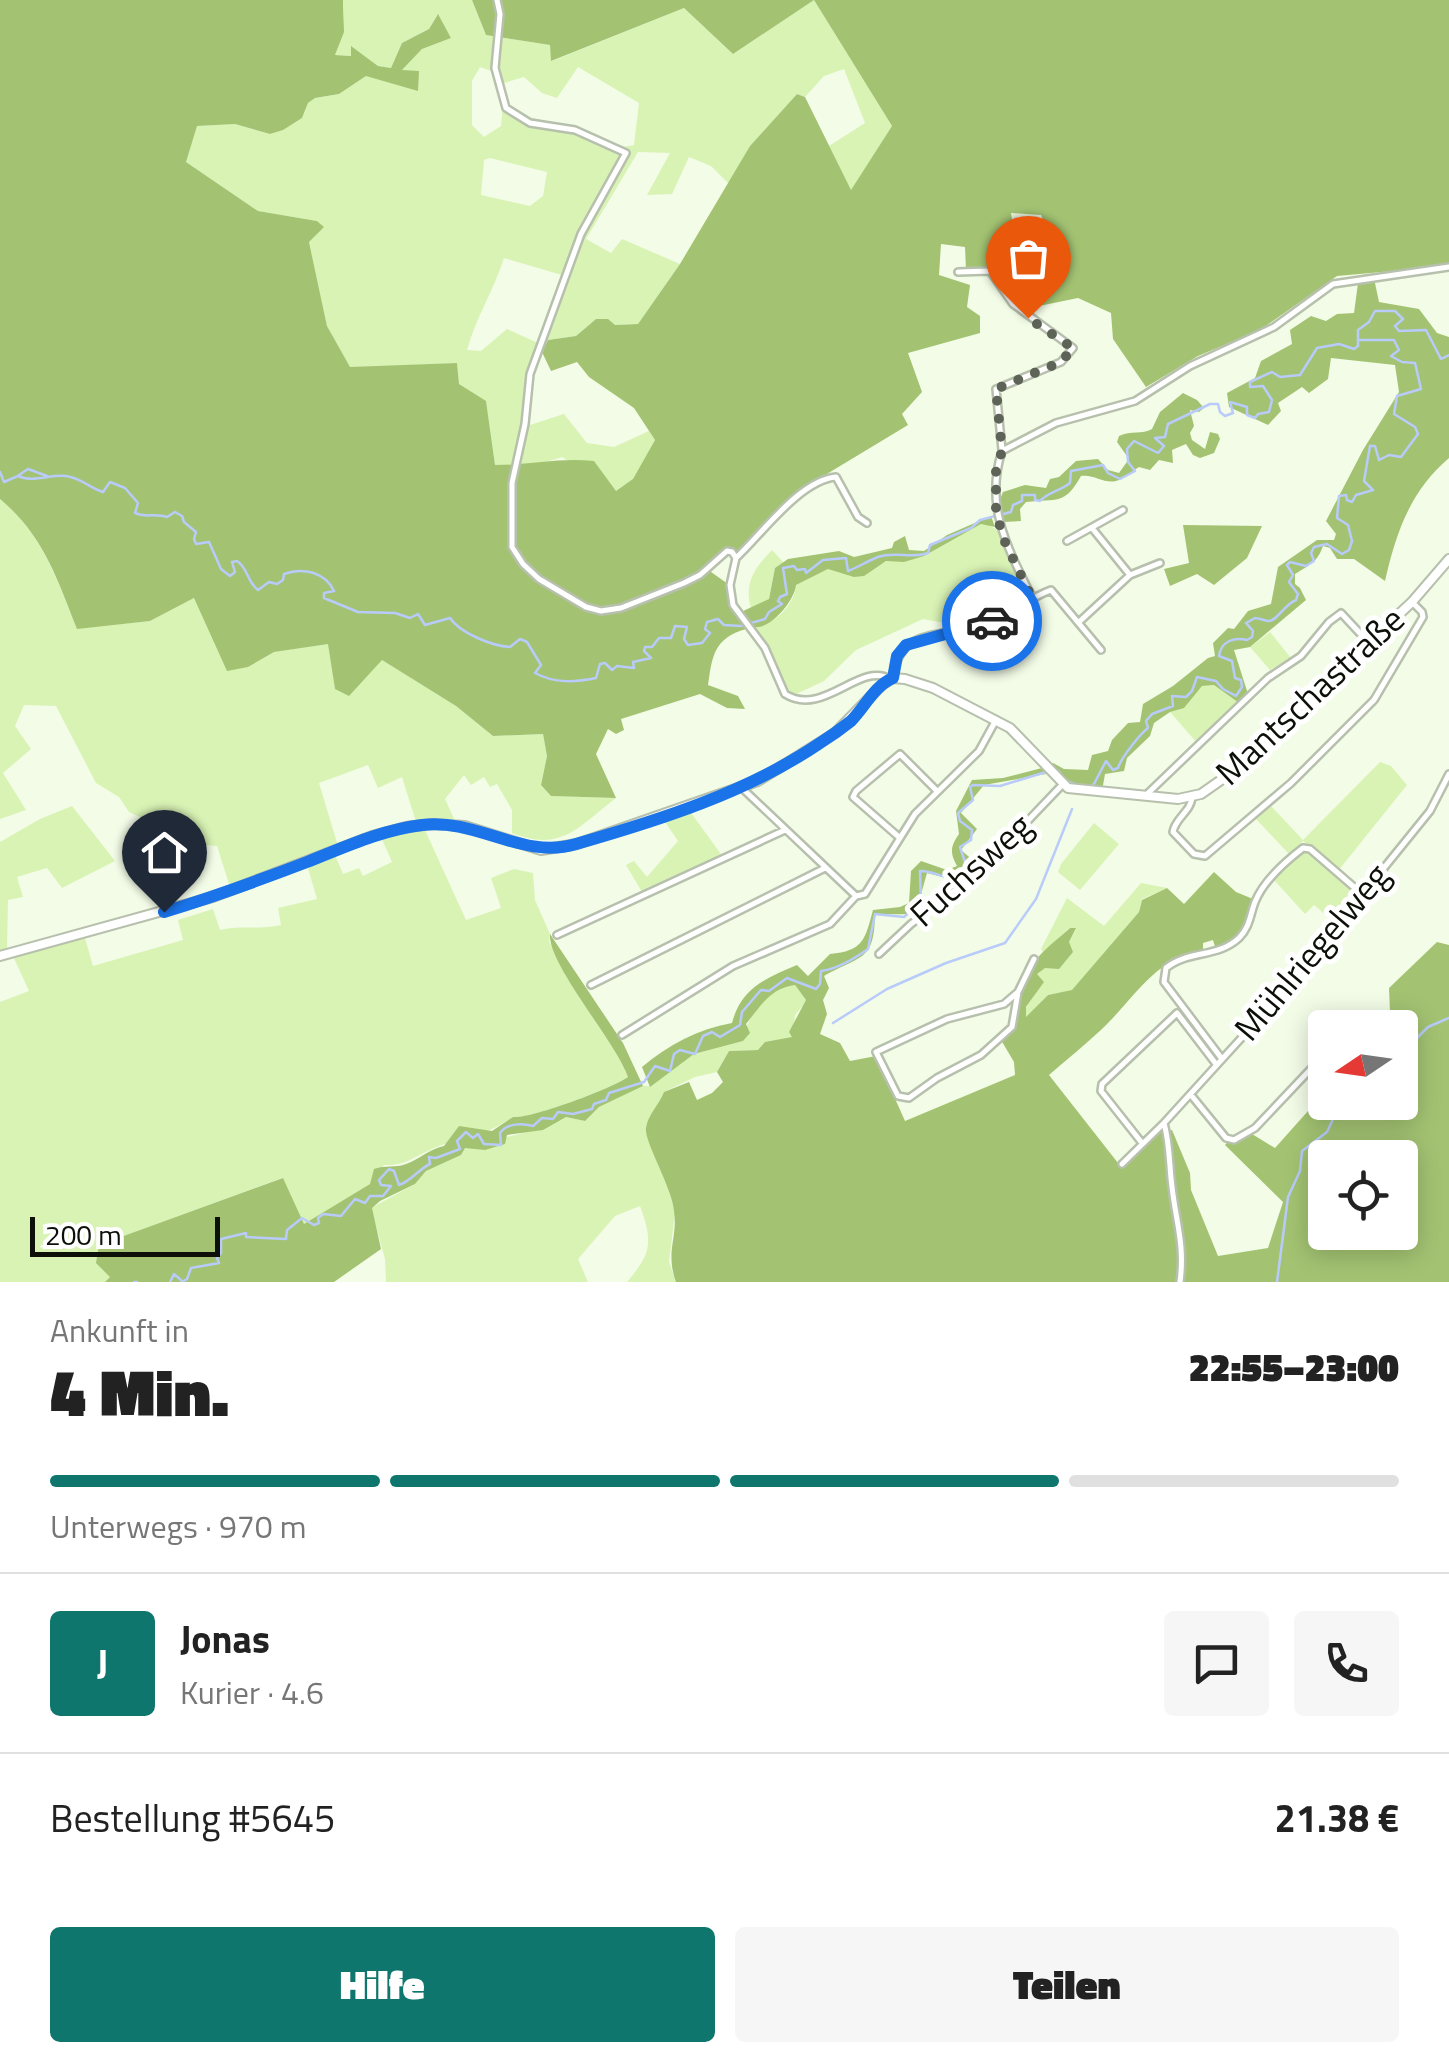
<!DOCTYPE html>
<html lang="de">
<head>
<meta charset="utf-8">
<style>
	:root { --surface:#fff; --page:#f6f6f6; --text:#222; --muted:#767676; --line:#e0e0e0; --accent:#0f766e }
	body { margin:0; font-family:"Titillium Web",sans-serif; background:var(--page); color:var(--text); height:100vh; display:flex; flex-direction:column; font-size:38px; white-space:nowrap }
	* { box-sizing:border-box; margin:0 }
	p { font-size:32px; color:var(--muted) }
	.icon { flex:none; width:55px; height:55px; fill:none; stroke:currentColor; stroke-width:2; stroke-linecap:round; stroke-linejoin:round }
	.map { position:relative; height:1282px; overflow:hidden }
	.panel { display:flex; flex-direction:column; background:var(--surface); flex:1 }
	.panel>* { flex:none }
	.needle { width:65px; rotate:257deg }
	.fabs { position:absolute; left:1308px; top:1010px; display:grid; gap:20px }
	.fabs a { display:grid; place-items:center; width:110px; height:110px; border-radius:10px; background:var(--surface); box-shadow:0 5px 25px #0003; font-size:50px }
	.scale { position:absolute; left:30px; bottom:25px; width:190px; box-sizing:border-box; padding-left:10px; border:5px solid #0d1009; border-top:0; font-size:28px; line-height:35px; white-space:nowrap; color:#0d1009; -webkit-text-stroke:8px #fff; paint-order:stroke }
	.pin { position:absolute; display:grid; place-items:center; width:85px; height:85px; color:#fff; margin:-102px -42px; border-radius:50% 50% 50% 0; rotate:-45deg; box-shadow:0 0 10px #0007 }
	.pin .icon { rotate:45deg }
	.courier { position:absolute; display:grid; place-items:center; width:100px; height:100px; margin:-50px; border:8px solid #1a73e8; border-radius:50%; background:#fff; color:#222; box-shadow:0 2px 12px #0007 }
	.summary em { font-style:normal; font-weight:800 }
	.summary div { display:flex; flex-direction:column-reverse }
	.summary { display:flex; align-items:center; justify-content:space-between; height:170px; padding:0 50px }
	h1 { font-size:65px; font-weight:800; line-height:75px }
	.bar { display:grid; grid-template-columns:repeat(4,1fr); gap:15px 10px; align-content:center; height:120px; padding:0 50px }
	.bar i { height:12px; border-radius:8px; background:var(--line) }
	.bar .selected { background:var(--accent) }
	.bar p { grid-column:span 4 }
	.line { display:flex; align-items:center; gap:25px; padding:0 50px; border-top:2px solid var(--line) }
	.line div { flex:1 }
	.round { display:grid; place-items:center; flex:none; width:105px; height:105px; border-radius:10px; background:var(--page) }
	.primary-button { display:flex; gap:20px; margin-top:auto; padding:20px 50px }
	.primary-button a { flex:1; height:115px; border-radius:10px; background:var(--accent); color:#fff; font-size:40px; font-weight:800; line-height:115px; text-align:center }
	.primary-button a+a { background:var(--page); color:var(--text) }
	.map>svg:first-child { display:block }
	.green { fill:#d9f3b5; fill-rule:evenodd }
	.forest { fill:#a3c372; fill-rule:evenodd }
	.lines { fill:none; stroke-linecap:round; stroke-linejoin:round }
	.stream { stroke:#b8cbfa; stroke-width:2.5 }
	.street-casing { stroke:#b7c0ad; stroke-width:10 }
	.secondary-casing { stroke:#b7c0ad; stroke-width:12 }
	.street { stroke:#fff; stroke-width:5 }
	.secondary { stroke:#fff; stroke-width:8 }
	.done { stroke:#5e6357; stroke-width:10; stroke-dasharray:0 18 }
	.route { stroke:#1a73e8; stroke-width:12 }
	.labels { text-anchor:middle; stroke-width:10; stroke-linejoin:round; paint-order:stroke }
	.street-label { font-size:35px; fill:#0d1009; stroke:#fff }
</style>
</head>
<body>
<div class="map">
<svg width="1449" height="1282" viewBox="0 0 1449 1282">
	<rect width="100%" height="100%" fill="#f3fce7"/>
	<path class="green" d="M343 0H472L486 35 550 45 552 61 684 8 733 54 814 0 892 126 851 191 829 146 865 123 844 69 824 76 805 97 797 94 750 146 729 184 711 166 689 157 672 194 647 195 670 153 638 152 586 239 611 253 622 239 680 264 638 324 615 325 596 319 576 336 548 340C534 369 527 392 530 425L564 414 587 443 614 447 649 431 655 440 633 480 616 491 562 457 540 464 495 465 486 402 459 384 457 363 350 368 327 326 309 242 323 227 317 221 258 211 186 162 196 126 235 124 270 134 282 130 302 118 308 103 315 98 339 94 366 76 401 71 422 49 451 38 437 15 429 29 402 43 391 68 378 66 352 47V56L335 55C342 37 346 21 343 0ZM480 67 494 72 503 105 501 126 484 137 472 125V81ZM578 67 639 103 634 145 623 147 570 126 523 116 511 109 501 84 524 77 542 93 557 98ZM490 158 547 172 543 196 530 206 481 195 484 160ZM504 258 562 275 538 343 507 329 481 351 467 350C476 317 494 290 504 258Z
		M0 499C42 534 57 579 77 628L150 621 194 598 248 667 274 652 329 643 335 689 382 660 456 706 493 736 543 734 547 756 541 785 551 796 616 798C579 826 562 853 512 833V810L497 784 490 787 484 777 471 785 464 775 445 799 455 821 416 822 402 777 378 788 368 765 319 783 338 846 230 887 217 846 183 843 168 830 129 812 119 797 96 783 56 706 24 705 15 726 31 749 3 773 26 810 0 819Z
		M981 524 989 525 997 530 1026 591 1024 599 991 618 975 617 955 625 923 619 856 650 824 681 794 695 782 688 769 651 750 625C771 630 795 605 796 585L828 569 877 566 887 561 924 556Z
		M772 550 784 563 775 568 769 599 751 609C744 582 754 569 772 550Z
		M1270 632 1291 658 1270 670 1250 647Z
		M1214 685 1239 703 1198 744 1170 712 1184 707 1202 686Z
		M1380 762 1391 766 1407 785 1338 871 1303 841 1290 855 1256 819 1271 806 1303 840Z
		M72 806 115 861 62 888 47 868 17 877 23 897 8 900 7 951 0 953V842L40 819Z
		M689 810 723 857 642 892 626 865 634 861 647 877 678 841 663 819Z
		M1094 823 1119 844 1080 890 1058 872 1061 864Z
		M424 828 466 920 501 908 491 878 514 869 533 873 535 900 550 934 549 942 620 1058 628 1077C611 1089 531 1119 513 1117 483 1138 460 1136 430 1150 412 1158 405 1166 384 1165L370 1184 303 1225 282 1178 100 1245 111 1277 105 1282H0V1002L29 991 13 956 85 938 93 966 183 940 178 920 213 909 220 930C240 925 260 930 281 925L278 908 317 899 307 865 335 855 343 874 359 868 363 876 392 862 381 837Z
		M1307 850 1357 893 1335 923 1314 905 1305 914 1274 880 1300 853Z
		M1141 883 1167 888 1142 899 1139 912 1072 991 1048 995 1026 1018V1008L1043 982 1036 974 1069 942 1076 929 1069 928 1044 953 1041 949 1067 898 1104 926Z
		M795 985 807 1001 795 1015 793 1037 758 1050 729 1051 717 1072 695 1077 664 1092 659 1106 649 1117 675 1213 669 1262 676 1282H627C652 1253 653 1242 640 1206L615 1216 578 1259 588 1282H386L385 1259 371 1208 415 1184 426 1171 461 1155 465 1147C500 1137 535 1134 566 1117L585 1121 599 1107 643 1086H650L694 1054 743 1041C747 1015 767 988 795 985Z"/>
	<path class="forest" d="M0 0H343L344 32 335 55 351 56V46L378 66 391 68 402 43 429 29 438 14 451 38 422 49 402 70 419 71 418 91 366 76 339 94 315 98 308 103 302 118 283 130 270 134 235 124 197 126 186 162 258 211 317 221 324 227 309 242 327 326 350 367 457 363 459 384 486 401 495 465C530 465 560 457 594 461L616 491 633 479 655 440 634 408 589 377 577 362 551 371 542 352 548 340 576 336 596 319H608L615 325 638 324 680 264 750 146 797 94 805 97 851 190 892 126 814 0 733 54 684 8 551 61 550 45 486 35 472 0H1449V266L1337 276 1260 330 1198 356 1146 387 1113 339 1111 313 1078 298 1039 306 1038 300 1057 285 1061 268 1052 252 1027 239 1029 234H1039L1044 223 1041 215 1011 213 1019 263 966 270 965 247 941 244 939 275 970 285 967 307 980 316V333L908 353 922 392 902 414 908 425 792 495 738 551 731 547 704 567 728 584C726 604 734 614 746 629 714 638 712 656 708 685L738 696 745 709 727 708 700 694 621 719 624 730 616 734 608 729 596 754 616 798 551 796 541 785 547 756 543 734 493 736 456 706 382 660 349 696 335 689 328 644 274 652 248 667 227 671 194 598 150 621 77 629C57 578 43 535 0 499Z
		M1358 283H1375L1379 302 1419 309 1437 333 1449 337V458C1410 491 1396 533 1385 581L1354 559H1337L1330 548 1323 546C1317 563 1309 565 1295 574V584L1300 588 1306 600 1250 647 1234 650 1248 694 1239 703 1214 685 1202 686 1184 708 1170 712 1154 723 1150 736 1127 758 1124 771 1105 774 1102 791 1069 786 1048 766 1053 763 1064 769 1088 770 1092 755 1108 751 1112 740 1128 723 1140 722 1143 704 1173 686 1208 658 1215 656 1213 643 1228 628 1234 629 1248 611 1271 604 1278 567 1317 540H1334L1336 534 1326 521 1363 450 1399 392 1395 365 1331 358 1328 379 1309 393 1302 387 1278 403 1281 411 1268 425 1229 407 1227 393 1255 378 1261 361 1292 344 1290 330 1311 316 1326 321 1337 314 1354 313Z
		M1183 393 1197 400 1204 408 1199 412 1190 410 1194 426 1190 433 1192 440 1205 449 1210 432 1218 434 1220 439 1214 453 1200 458 1193 455 1186 444 1172 450 1173 463 1159 460 1150 470 1139 467C1132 471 1124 479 1116 481 1104 484 1094 474 1081 476 1064 506 1058 498 1026 502L1020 509 1021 521 1003 522 999 502 1003 492 1025 485 1046 488 1050 479 1059 477 1076 461 1098 459 1108 470 1119 473 1129 459 1117 442 1119 436C1131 430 1142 435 1152 429L1160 412Z
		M991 516 995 527 981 524 924 556 904 562 886 561 864 576 854 577 828 569 796 585C795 601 767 634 751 626 750 625 740 614 739 613L769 599 775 568 788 559 839 551 854 557 892 548 894 542 905 536 909 550 924 551 947 535Z
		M1183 525 1262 526 1247 558 1214 585 1197 574 1170 586 1164 569 1189 563Z
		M1042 768 1046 774 984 785 961 813 977 829 961 850 975 862 954 880 927 873 916 912C899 917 891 912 875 915 874 961 862 955 824 976L829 988 823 1000 827 1014 820 1034 840 1043 850 1061 876 1056 905 1121 1015 1075 1014 1062 1001 1040C1021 1019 1019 993 1031 968 1038 953 1057 940 1070 928H1076L1069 942 1073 952 1059 969 1045 968 1037 974 1044 982 1026 1007V1017L1048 995 1072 990 1139 912 1142 900 1167 888 1184 904 1214 872 1236 892 1253 899C1246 923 1239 938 1216 950L1213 940 1203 943V951C1155 957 1135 998 1102 1029 1085 1045 1066 1060 1049 1075L1118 1163 1161 1132 1172 1130 1190 1173 1191 1190 1218 1256 1268 1248 1283 1202 1225 1145 1232 1137 1252 1134 1275 1148 1325 1092V1102H1400V1028L1378 1027 1381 1019 1390 1012 1389 988 1437 942 1449 945V1282H676C665 1251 678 1239 674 1211 672 1187 644 1142 646 1128 648 1114 659 1105 664 1092L689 1082 697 1100 712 1093 723 1082 717 1072 729 1051 758 1050 765 1042 792 1037 789 1032 806 1000 795 985C770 988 760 1007 746 1024L750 1033 743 1041 694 1054 650 1087 642 1067C668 1045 698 1029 732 1023 741 988 766 978 797 965L808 976 830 954C863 951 865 940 873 910L900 907 909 903 911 871 921 861 947 870 957 866C950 853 950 847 959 834L956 811 972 780 1003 778ZM1325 1158H1400V1232H1325Z
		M550 934 623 1043 643 1086 599 1107 585 1121 566 1117 543 1130 507 1135 505 1144 485 1150 465 1148 461 1155 426 1171 415 1184 380 1201 372 1208 381 1249 334 1282H105L110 1277 96 1263 99 1245 283 1178 304 1224 370 1184 374 1169C385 1165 396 1168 406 1164 420 1159 429 1149 444 1146L459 1126 492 1131 513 1117C530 1119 611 1089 628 1077 616 1042 547 963 550 934Z"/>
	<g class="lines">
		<path class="stream" d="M0 472 4 482 18 476C33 483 50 474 66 476 81 478 90 488 103 492L110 482 125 488 138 503 135 513C146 518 155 513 167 517L175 512 182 516 184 522 196 532 194 539 196 544 209 542 221 569 230 576 235 572 232 562 237 561C249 569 246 581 258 590L269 582 277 584 283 580 284 574C303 567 325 572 334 591L324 593V598L358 612 395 613 410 618 418 614 425 625 450 618C460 633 492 646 510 647L520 639 527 642 541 665 535 673C555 684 576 682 596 678L600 664 605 663 612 670 617 666 634 668 633 662 651 658 644 651 645 647H652L659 638H671L675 626 687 627 684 639 688 645 702 643 710 633 705 629 707 622 718 619 724 625 741 626 765 619 769 612 782 604 778 601 780 597 787 594 783 568 794 566 797 570 805 569 806 573 823 560 846 558 848 571C859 567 867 561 878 557 895 551 912 559 928 553L930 545 971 528 980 520 1011 512 1013 505 1022 501V495H1035V500L1040 501C1048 492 1060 491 1070 483L1071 471 1103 465 1108 473 1120 479 1135 471 1128 462 1127 449 1134 441 1158 453 1164 446 1155 438 1165 437 1168 424 1210 404H1218L1220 412 1225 416 1233 413 1230 402 1247 407V415L1255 418 1258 414 1269 412 1272 400 1263 386 1250 387V382L1272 372 1280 377 1300 375 1317 348 1339 344 1354 349 1358 346V340
			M19 475 28 469 47 476
			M1054 771H1059L1064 780 1080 786
			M1088 787 1094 784 1106 761 1113 770 1118 768C1121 758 1140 734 1148 728L1146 721 1152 714 1173 706 1172 696 1186 697 1192 691 1197 677 1216 681 1223 689 1236 696 1242 687 1241 680 1235 678 1232 661 1219 656C1221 641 1234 637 1247 640L1252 637 1253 631 1246 623 1255 618C1260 618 1264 621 1269 621 1277 621 1285 604 1296 600L1298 594 1289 582 1293 575 1287 565 1290 562 1306 566 1314 561 1311 553 1314 547 1327 544 1342 554 1349 550 1352 541 1348 525 1337 518 1339 496 1346 495 1347 500 1352 502 1356 495 1373 490 1364 481 1370 446H1375L1379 460 1389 455 1401 457 1418 434 1415 427 1394 414 1397 396 1421 389 1415 363 1402 362 1391 356 1399 350 1394 340H1358V330L1369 322 1375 311H1395L1403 319 1395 326 1399 331 1426 330 1441 359 1449 355
			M833 1023 887 989 946 963 1005 943 1036 899 1072 809
			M1400 1054 1408 1042 1416 1039 1428 1027 1449 1018
			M134 1282H137
			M170 1282 174 1274 181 1280
			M182 1282 187 1279 191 1268 219 1263 217 1258 221 1253V1239L246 1233V1237L286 1239 287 1230 302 1218 314 1225 319 1223 318 1218 323 1214 341 1216 355 1199 365 1203 370 1196H383L391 1186 381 1185 379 1180 389 1169 394 1171 399 1185C410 1182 419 1169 430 1164L429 1157 436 1158 460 1149 457 1141 466 1132 473 1138 478 1134 484 1144 501 1145 500 1133C507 1123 522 1123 533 1126L542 1118 553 1119 558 1112 573 1114 592 1109 594 1104 606 1100 609 1093 644 1082 655 1066 670 1071 674 1054 680 1050 695 1054 703 1036 712 1032 720 1037 740 1025 742 1012 761 990 769 991 787 978 816 989 820 984 821 971C837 969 854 959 868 949L875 914 904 917 921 902 920 871C938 870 954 889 967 868L960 847 971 840 972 830 960 821 958 813 973 800 970 787 973 785 1000 786 1046 772
			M1277 1282 1288 1197 1300 1171 1302 1151 1327 1132 1335 1115 1345 1102"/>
		<defs>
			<path id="street" d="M497 0 500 14 495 68 506 108 530 123 575 130 626 153 581 234 530 374 525 424 512 483V547L523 564 539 579 586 607 601 611 621 608 684 583 700 575 727 551 732 552 736 558
				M958 272 990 271 1013 304 1073 348 1061 362 996 389 1002 450
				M1092 528 1130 575 1160 563
				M1067 541 1123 510
				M736 558 730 585 733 605 765 648 785 694C823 718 860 661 890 679
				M736 558C762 534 800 480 836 477L858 517 867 523
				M1032 597C1008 549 984 506 1002 451L1056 423 1135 401 1190 366 1274 327 1333 284 1449 267
				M1079 622 1130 575
				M893 678C899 623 949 639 987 624 1010 615 1028 598 1051 590L1101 650
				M742 788 856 896 865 894 915 814 979 751 996 720
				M1145 796 1268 678 1301 656 1329 622 1341 613 1369 643
				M1192 796C1192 811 1175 818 1173 832L1194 854 1205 856 1291 783 1374 700 1423 617 1422 612 1412 602
				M900 838 853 797 856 791 900 754 936 790
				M557 935 785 830
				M879 954 911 924 978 873 1062 785
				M591 985 825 868
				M1018 992 1004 1004 947 1019 876 1052 898 1096 909 1098 937 1078 981 1055 1012 1027 1018 992 1034 959
				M622 1035 733 966 830 924 856 896
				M1222 1059 1164 982 1166 968C1188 950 1218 958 1239 938 1250 927 1250 915 1255 902 1263 882 1286 861 1303 848L1310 849 1362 894
				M1191 1095 1226 1138 1234 1140 1255 1128 1325 1054
				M1142 1143 1101 1091 1102 1084 1177 1013 1216 1064
				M1122 1164 1164 1123
				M1180 1282C1185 1245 1176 1222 1172 1187 1169 1164 1170 1145 1164 1123L1286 989 1430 811 1449 774"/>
			<path id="secondary" d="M0 956 213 897 372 836 406 827 433 824 465 826 541 850 577 844 758 781 835 733 882 685 893 678 905 679 933 688 1010 728 1068 788 1178 799 1201 794 1221 780 1412 602 1449 559"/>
		</defs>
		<use href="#street" class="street-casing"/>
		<use href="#secondary" class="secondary-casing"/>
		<use href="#street" class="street"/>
		<use href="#secondary" class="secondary"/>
	</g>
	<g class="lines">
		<path class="done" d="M992 621 1032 598 1004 540 996 512V470L1002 451 996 389 1061 362 1073 348 1028 318"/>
		<path class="route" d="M164 912C213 897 260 880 307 862 345 847 381 830 422 825 477 818 522 860 576 844 660 820 748 792 820 743 831 736 841 729 851 721 865 707 874 686 893 678L897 656 906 645 992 621"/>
	</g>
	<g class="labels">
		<g class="street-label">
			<text transform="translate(1310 696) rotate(-43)" y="12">Mantschastraße</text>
			<text transform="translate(971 870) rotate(-42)" y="12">Fuchsweg</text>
			<text transform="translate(1312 952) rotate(-50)" y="12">Mühlriegelweg</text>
		</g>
	</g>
</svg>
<div class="fabs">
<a><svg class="needle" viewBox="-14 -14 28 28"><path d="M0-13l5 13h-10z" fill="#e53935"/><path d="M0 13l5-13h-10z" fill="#767676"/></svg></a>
<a><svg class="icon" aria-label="locate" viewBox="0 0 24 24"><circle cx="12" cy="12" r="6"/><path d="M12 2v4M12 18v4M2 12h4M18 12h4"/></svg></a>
</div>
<div class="scale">200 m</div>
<div class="pin" style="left:1028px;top:318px;background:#ea580c"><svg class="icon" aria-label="bag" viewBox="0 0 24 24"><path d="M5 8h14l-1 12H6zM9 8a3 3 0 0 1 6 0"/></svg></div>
<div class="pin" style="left:164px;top:912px;background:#1f2937"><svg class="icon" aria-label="home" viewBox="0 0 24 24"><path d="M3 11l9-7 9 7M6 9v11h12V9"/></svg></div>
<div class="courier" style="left:992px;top:621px"><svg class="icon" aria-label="car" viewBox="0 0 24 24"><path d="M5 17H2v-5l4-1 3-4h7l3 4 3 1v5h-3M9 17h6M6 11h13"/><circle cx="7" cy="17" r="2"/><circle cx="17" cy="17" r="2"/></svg></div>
</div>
<section class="panel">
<div class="summary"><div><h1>4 Min.</h1><p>Ankunft in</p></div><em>22:55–23:00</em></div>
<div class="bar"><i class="selected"></i><i class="selected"></i><i class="selected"></i><i></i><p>Unterwegs · 970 m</p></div>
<div class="line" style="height:180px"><b class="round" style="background:var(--accent);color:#fff">J</b><div><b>Jonas</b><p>Kurier · 4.6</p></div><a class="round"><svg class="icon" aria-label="chat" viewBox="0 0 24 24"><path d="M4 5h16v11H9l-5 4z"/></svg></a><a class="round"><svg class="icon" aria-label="phone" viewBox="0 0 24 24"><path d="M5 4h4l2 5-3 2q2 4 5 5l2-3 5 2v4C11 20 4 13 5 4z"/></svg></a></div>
<div class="line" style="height:130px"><div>Bestellung #5645</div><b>21.38 €</b></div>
<div class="primary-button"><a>Hilfe</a><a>Teilen</a></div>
</section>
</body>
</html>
